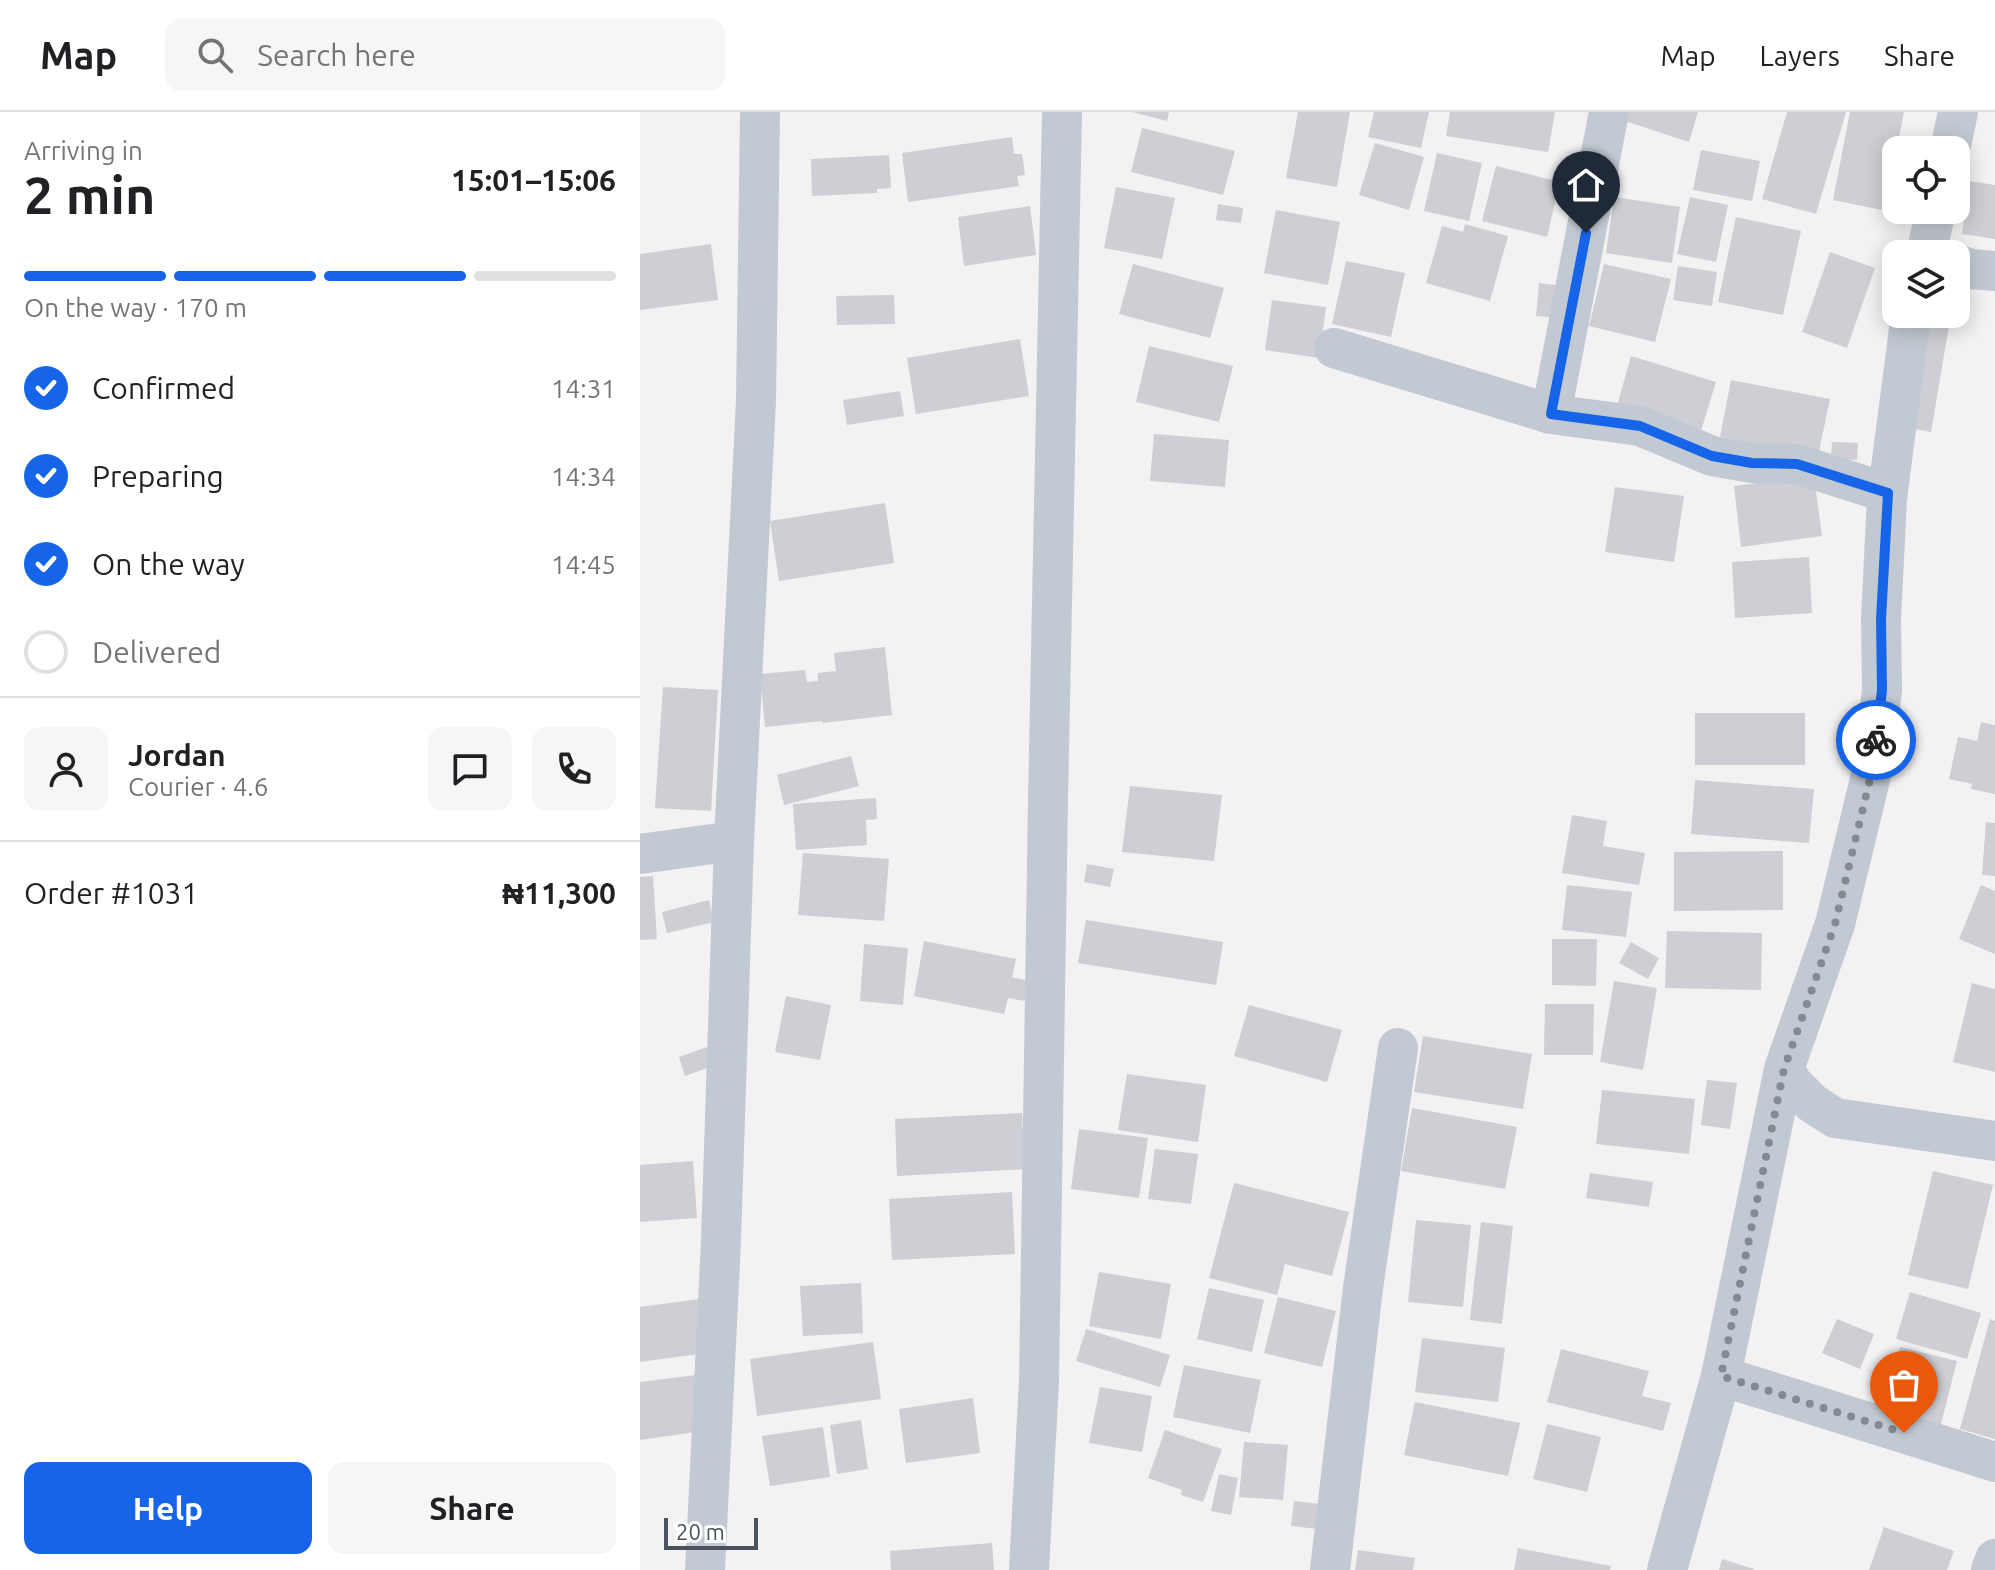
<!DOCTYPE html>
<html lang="en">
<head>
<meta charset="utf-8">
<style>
	:root { --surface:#fff; --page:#f6f6f6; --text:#202124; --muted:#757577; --line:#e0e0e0; --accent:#1664e8 }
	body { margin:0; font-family:Ubuntu,sans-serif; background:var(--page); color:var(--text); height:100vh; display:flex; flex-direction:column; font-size:30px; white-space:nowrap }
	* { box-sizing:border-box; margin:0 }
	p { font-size:26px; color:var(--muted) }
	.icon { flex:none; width:44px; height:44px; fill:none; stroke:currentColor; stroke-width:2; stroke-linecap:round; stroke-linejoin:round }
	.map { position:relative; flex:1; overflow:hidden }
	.details { display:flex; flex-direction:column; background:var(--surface); width:640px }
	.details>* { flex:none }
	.tools { position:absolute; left:1242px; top:24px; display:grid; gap:16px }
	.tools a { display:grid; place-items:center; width:88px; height:88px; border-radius:16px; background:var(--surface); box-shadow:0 4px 20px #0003; font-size:40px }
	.scale { position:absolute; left:24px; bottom:20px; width:94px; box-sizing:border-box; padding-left:8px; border:4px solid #48535f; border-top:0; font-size:22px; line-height:28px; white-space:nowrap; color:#48535f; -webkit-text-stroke:6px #fff; paint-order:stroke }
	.pin { position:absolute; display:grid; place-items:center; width:68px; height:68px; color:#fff; margin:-82px -34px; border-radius:50% 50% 50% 0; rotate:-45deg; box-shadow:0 0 8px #0007 }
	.pin .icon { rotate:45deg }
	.courier { position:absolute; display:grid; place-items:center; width:80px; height:80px; margin:-40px; border:6px solid #1664e8; border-radius:50%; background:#fff; color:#222; box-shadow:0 2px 10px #0007 }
	.overview em { font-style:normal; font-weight:600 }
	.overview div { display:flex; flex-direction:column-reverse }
	.overview { display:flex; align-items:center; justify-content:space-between; height:136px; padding:0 24px }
	h1 { font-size:52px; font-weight:600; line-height:60px }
	.bar { display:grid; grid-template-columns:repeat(4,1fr); gap:12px 8px; align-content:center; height:96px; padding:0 24px }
	.bar i { height:10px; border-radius:6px; background:var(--line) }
	.bar .active { background:var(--accent) }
	.bar p { grid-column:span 4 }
	.line { display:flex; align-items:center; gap:20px; padding:0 24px; border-top:2px solid var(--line) }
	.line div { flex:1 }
	.round { display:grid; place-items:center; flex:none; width:84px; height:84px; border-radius:16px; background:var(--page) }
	ol { padding:0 24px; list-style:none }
	li { display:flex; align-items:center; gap:24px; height:88px }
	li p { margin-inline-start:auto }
	li .icon { padding:8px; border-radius:50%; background:var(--accent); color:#fff; stroke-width:4 }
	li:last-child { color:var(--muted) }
	li i { width:44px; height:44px; border:4px solid var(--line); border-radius:50% }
	.button { display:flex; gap:16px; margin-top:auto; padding:16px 24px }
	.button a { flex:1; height:92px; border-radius:16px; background:var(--accent); color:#fff; font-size:32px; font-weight:600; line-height:92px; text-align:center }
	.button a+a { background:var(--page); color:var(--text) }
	header { display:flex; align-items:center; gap:48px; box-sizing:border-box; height:112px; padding:0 40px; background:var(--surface); border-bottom:2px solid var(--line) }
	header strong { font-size:38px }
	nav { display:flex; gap:44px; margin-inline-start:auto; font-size:28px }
	.search { width:560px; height:72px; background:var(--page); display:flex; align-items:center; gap:20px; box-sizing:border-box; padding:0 28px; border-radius:16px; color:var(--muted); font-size:30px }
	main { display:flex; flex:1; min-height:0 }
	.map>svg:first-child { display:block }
	.building { fill:#cdcfd5 }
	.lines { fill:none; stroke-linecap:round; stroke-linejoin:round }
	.minor { stroke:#c1cad2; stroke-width:40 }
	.done { stroke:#848a92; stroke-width:8; stroke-dasharray:0 14.4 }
	.route { stroke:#1664e8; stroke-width:10 }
</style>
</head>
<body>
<header>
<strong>Map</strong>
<div class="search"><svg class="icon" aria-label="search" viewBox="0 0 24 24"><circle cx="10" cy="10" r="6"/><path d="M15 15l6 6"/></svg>Search here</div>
<nav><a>Map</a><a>Layers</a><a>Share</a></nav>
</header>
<main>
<section class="details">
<div class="overview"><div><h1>2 min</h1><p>Arriving in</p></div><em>15:01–15:06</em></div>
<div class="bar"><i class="active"></i><i class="active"></i><i class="active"></i><i></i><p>On the way · 170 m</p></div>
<ol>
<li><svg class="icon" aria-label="check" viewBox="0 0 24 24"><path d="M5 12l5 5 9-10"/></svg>Confirmed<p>14:31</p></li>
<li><svg class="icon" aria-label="check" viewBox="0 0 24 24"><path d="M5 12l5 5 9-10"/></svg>Preparing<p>14:34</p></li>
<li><svg class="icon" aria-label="check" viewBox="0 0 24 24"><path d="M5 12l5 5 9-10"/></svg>On the way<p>14:45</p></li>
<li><i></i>Delivered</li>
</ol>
<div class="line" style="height:144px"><a class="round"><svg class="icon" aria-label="person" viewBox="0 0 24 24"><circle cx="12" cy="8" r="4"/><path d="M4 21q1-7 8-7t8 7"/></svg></a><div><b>Jordan</b><p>Courier · 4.6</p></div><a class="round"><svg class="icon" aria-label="chat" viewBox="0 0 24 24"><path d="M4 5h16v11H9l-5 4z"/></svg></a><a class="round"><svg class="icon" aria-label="phone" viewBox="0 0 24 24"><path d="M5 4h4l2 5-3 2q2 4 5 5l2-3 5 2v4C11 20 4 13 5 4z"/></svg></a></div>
<div class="line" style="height:104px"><div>Order #1031</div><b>₦11,300</b></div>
<div class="button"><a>Help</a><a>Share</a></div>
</section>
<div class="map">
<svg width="1355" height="1458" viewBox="0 0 1355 1458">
	<rect width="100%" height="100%" fill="#f3f1f1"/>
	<path class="building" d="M492 0H529L527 9Z
		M658 0H710L697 75 646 66Z
		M734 0H789L781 36 728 25Z
		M810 0H915L908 40 806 24Z
		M984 0H1058L1049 30 982 8Z
		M1147 0H1206L1176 102 1122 87Z
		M1210 0H1264L1251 66H1256V90H1254L1252 100 1193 88Z
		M502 16 595 39 583 83 491 60Z
		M372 25 374 42H382L385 63 377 64 379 74 268 90 262 41Z
		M735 31 784 45 769 98 719 83Z
		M1061 38 1120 49 1112 89 1053 78Z
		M797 41 842 51 829 109 784 99Z
		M249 43 251 76 237 77V81L172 84 171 47Z
		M856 54 920 70 907 125 842 109Z
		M1329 69 1355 73V127L1322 122Z
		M476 75 535 86 522 147 464 136Z
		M974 85 1040 95 1032 151 966 141Z
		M1050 85 1088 93 1076 150 1037 142Z
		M578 92 603 96 601 111 576 108Z
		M390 94 396 143 324 154 318 105Z
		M636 98 700 110 688 173 624 161Z
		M1096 105 1161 119 1143 203 1078 190Z
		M825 112 868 124 850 189 786 171 802 114 823 120Z
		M71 132 78 188 0 198V142Z
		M1190 140 1235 156 1207 236 1162 220Z
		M706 149 765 161 751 225 692 212Z
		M493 152 584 176 570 226 479 202Z
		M964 152 1031 167 1015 230 949 214Z
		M1038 154 1077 160 1072 194 1033 188Z
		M899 171 922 174 919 206 896 204Z
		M254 183 255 212 197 213 196 184Z
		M632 188 686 195 679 246 625 238Z
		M1283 202H1311L1291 320 1264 315Z
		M380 227 389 284 276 302 267 246Z
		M509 234 593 254 579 310 496 290Z
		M991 244 1076 270 1061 319 977 294Z
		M1091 268 1190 287 1178 344 1080 325Z
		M260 279 264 304 207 313 203 288Z
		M514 322 589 328 585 375 510 369Z
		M1192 330 1218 331 1217 348 1191 346Z
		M1174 364 1182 424 1101 435 1094 374Z
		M975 375 1044 384 1034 450 965 440Z
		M245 391 254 451 139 469 130 409Z
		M1169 445 1172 501 1095 506 1092 450Z
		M245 535 252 603 183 611 182 609 125 615 120 562 165 558 167 570 178 569V561L196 559 194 541Z
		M23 575 78 578 71 699 15 696Z
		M1055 601H1165V653H1055Z
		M1341 610 1355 613V682L1331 677 1332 672 1309 667 1318 625 1337 629Z
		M211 644 219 674 144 693 137 663Z
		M1055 668 1174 677 1169 731 1051 722Z
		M490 674 582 683 574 749 482 740Z
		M236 686 237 707 226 708 227 733 156 738 153 692Z
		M932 703 967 709 963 734 1005 741 999 773 922 761Z
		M1346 710 1355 711V764L1342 763Z
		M1143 739V798L1034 799V740Z
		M163 741 249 747 244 809 158 803Z
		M447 752 474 757 470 775 444 770Z
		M13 764 17 827 0 828V765Z
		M927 773 992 780 986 825 922 818Z
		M1341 773 1355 779V842L1319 827Z
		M69 788 74 810 27 821 22 800Z
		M446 808 583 830 576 873 438 851Z
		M1027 819 1122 821 1121 878 1025 876Z
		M912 827H957L956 874 912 873Z
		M284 829 376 847 372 865 389 869 385 889 368 886 364 902 274 884Z
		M991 830 1019 846 1008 867 979 851Z
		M224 832 268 836 263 893 220 889Z
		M974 869 1017 876 1003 958 960 950Z
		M1332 871 1355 877V960L1313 950Z
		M146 884 191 893 180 948 135 940Z
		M905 892H954L953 943H904Z
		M609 893 702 918 687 970 594 944Z
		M783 924 892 942 883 997 774 980Z
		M67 935 73 954 45 964 39 945Z
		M487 962 566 973 558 1030 478 1018Z
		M1067 968 1097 971 1090 1017 1061 1013Z
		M962 978 1055 987 1049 1042 956 1032Z
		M772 996 877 1015 865 1077 761 1059Z
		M382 1001 385 1057 257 1064 255 1007Z
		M439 1017 508 1026 499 1086 431 1077Z
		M515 1037 558 1042 551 1092 508 1087Z
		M53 1049 57 1106 0 1110V1053Z
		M1293 1059 1353 1073 1328 1177 1268 1163Z
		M950 1061 1013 1070 1009 1095 946 1086Z
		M594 1071 709 1100 692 1164 645 1152 637 1183 569 1166Z
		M372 1080 375 1142 252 1148 249 1087Z
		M776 1108 831 1113 823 1195 768 1190Z
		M841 1110 873 1114 862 1212 830 1208Z
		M459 1160 531 1172 521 1227 449 1214Z
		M221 1171 223 1221 163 1224 160 1174Z
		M569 1176 624 1188 612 1240 557 1227Z
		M1270 1180 1341 1201 1327 1247 1256 1227Z
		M638 1185 696 1199 682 1255 624 1241Z
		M59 1187 66 1241 0 1250V1195Z
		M1197 1207 1234 1222 1220 1257 1182 1241Z
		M1350 1207 1355 1209V1327L1320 1317Z
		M446 1217 530 1243 520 1275 436 1249Z
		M782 1226 865 1236 858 1290 775 1280Z
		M233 1230 241 1287 117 1304 110 1247Z
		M1260 1235 1317 1249 1298 1324 1242 1311Z
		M921 1237 1009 1259 1002 1284 1031 1291 1023 1319 907 1290Z
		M544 1253 621 1268 610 1321 533 1305Z
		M56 1263 63 1319 0 1328V1270Z
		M460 1275 512 1284 502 1340 449 1331Z
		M333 1286 340 1341 266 1351 259 1297Z
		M775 1290 880 1311 868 1364 764 1343Z
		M221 1308 228 1357 197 1362 190 1313Z
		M907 1312 961 1325 947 1380 893 1367Z
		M183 1315 190 1365 130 1374 122 1324Z
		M525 1318 582 1337 563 1390 541 1383 542 1378 508 1366Z
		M604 1330 648 1333 643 1388 599 1385Z
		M579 1362 598 1366 591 1403 571 1399Z
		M654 1389 689 1393 686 1418 651 1414Z
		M1244 1415 1314 1439 1307 1458H1229Z
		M352 1431 354 1458H251L250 1439Z
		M878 1436 971 1454 970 1458H874Z
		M718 1438 775 1446 773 1458H715Z
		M1082 1447 1114 1457V1458H1079Z"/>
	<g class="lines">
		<path class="minor" d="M1310 38 1318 0
			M1286 142 1296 98
			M1316 152 1332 157 1355 159
			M694 236 911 302 1000 314 1072 344 1112 351 1157 352 1248 381
			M911 302 969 0
			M0 742 94 729
			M1144 957 1153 972 1172 991 1195 1006 1355 1029
			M1081 1264 1355 1350
			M65 1458 81 1129 94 729 116 289 120 0
			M389 1458 399 1269 408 688 422 0
			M690 1458 723 1176 758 936
			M1027 1458 1081 1264 1144 957 1195 812 1232 659 1242 578 1241 507 1247 386 1271 202
			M1351 1458 1355 1447"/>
	</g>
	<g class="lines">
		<path class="done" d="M1236 628 1232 659 1195 812 1144 957 1081 1264 1264 1321"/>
		<path class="route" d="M946 121 911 302 1000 314 1072 344 1112 351 1157 352 1248 381 1241 507 1242 578 1236 628"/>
	</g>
</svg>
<div class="tools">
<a><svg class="icon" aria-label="locate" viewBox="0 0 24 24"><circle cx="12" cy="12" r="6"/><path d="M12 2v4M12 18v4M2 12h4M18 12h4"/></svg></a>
<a><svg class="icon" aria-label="layers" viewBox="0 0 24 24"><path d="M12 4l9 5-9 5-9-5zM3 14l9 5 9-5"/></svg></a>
</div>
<div class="scale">20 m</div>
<div class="pin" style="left:1264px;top:1321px;background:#ea580c"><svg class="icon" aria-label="bag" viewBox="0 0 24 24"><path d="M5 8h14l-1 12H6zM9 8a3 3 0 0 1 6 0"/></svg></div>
<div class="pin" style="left:946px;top:121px;background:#1f2937"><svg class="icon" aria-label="home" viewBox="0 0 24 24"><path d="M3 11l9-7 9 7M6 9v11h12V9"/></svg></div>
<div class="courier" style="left:1236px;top:628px"><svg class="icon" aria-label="bike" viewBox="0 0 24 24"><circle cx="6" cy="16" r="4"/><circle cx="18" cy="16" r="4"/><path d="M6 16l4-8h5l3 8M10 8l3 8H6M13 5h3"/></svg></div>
</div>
</main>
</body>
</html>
